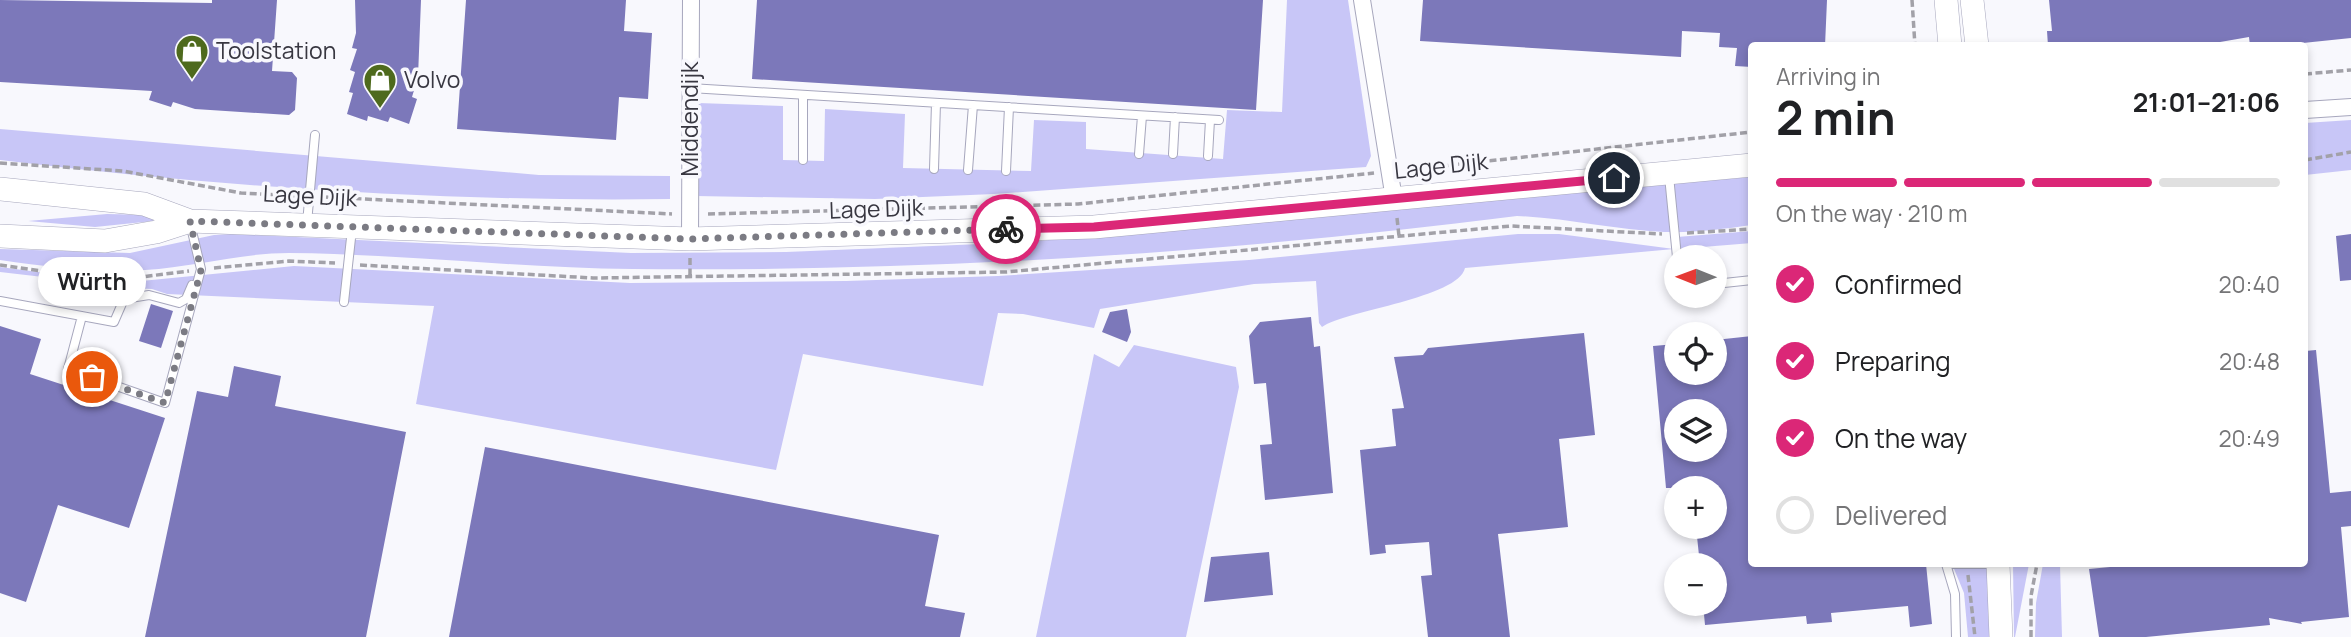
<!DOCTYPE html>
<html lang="en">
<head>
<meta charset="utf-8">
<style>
	:root { --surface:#fff; --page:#f2f2f2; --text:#202124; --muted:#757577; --line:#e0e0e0; --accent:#db2777 }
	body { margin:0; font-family:Manrope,sans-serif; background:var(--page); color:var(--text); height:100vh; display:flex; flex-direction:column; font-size:26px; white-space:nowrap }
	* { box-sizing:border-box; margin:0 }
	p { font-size:23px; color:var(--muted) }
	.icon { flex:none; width:38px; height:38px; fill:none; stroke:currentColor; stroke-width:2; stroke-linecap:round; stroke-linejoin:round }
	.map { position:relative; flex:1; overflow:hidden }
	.panel { position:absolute; left:1748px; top:42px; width:560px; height:525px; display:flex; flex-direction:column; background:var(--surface); border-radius:7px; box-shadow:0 4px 10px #0003 }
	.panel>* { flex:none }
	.needle { width:46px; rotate:271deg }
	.buttons { position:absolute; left:1664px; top:245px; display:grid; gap:14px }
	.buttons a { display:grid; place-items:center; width:63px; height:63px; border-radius:50%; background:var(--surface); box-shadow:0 4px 10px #0003; font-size:35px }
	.pin { position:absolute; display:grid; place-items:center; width:60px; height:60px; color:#fff; margin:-30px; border:4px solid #fff; border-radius:50%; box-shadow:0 2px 7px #0007 }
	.courier { position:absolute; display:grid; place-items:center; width:70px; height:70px; margin:-35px; border:5px solid #db2777; border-radius:50%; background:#fff; color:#222; box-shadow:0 2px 9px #0007 }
	.bubble { position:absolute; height:49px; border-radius:24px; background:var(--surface); box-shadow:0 4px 10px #0003; font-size:23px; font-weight:700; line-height:49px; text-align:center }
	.summary em { font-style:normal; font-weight:700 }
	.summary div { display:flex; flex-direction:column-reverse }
	.summary { display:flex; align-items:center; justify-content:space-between; height:119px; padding:0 28px }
	h1 { font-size:46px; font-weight:700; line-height:52px }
	.bar { display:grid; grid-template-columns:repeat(4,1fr); gap:10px 7px; align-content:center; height:84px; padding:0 28px }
	.bar i { height:9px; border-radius:5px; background:var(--line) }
	.bar .current { background:var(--accent) }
	.bar p { grid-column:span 4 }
	ol { padding:0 28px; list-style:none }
	li { display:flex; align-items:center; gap:21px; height:77px }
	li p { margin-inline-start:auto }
	li .icon { padding:7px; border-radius:50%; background:var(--accent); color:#fff; stroke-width:4 }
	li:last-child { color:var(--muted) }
	li i { width:38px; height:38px; border:4px solid var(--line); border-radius:50% }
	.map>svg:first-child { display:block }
	.green { fill:#c8c6f7 }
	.building { fill:#7c78ba; fill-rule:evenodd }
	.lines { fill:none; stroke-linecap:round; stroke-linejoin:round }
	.service-casing { stroke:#a7a7bd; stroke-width:10 }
	.minor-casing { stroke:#a7a7bd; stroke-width:18 }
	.secondary-casing { stroke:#a7a7bd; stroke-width:24 }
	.path { stroke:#a2a1a8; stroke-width:3.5; stroke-dasharray:7 3.5; stroke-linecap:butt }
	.service { stroke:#fff; stroke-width:8 }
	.minor { stroke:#fff; stroke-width:16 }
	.secondary { stroke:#fff; stroke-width:23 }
	.done { stroke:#7b7b83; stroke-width:7; stroke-dasharray:0 12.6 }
	.route { stroke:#db2777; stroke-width:9 }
	.labels { text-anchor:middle; stroke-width:7; stroke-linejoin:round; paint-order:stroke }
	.poi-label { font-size:23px; fill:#383741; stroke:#f8f8fd; text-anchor:start }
	.street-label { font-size:23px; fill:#383741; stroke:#f8f8fd }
</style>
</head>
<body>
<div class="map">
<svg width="2351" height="637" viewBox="0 0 2351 637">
	<rect width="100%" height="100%" fill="#f8f8fd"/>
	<path class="green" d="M1287 0H1348L1371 156 1366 167 994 194 875 199 696 196 698 103 783 106V160L824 161 825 109 905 114 903 168 1031 171 1034 120 1086 122V149L1223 159 1227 110 1282 112Z
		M2351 120V170L2305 175V123Z
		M0 129 539 175 670 176V199C445 202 223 187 0 160Z
		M1752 177V225C1723 229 1694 233 1664 232 1615 230 1567 218 1517 216 1225 253 928 272 633 269 518 268 404 254 289 253 241 253 193 267 145 270 96 272 48 267 0 260V249L130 253 214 235 233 234 631 253 786 252 1028 242 1496 197Z
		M107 214 151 215 163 220 95 227 28 221Z
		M1752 231V243L1678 249 1677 237Z
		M1518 234H1559L1674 249 1465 268C1458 298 1347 310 1322 327L1319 323 1316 281 1254 284 1100 309 1094 328 1023 314 998 313 983 386 803 354 776 470 416 404 434 306 167 294 152 289 107 287 99 300 94 298 95 283 0 272V267L121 283 294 266 630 283 846 281 998 276 1249 260Z
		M1134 345 1236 367 1239 387 1186 637H1036L1094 354 1119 367Z
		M1952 564H1989L1991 637H1968L1964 593Z
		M2013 564H2029L2015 637H2014Z
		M2043 564H2060L2062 637H2035L2036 603Z"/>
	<path class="building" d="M0 0 212 3V0H277L272 71 292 72 297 78 295 110 289 115 195 109 173 102 171 107 149 100 152 91 0 82Z
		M355 0H421L418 77 412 97 417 99 409 124 390 117 388 122 368 116 367 121 347 114 353 93 349 92 355 72 350 70 357 49 352 48 356 33Z
		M466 0H626L624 31 652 33 648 99 619 97 616 140 457 129Z
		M757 0H1263L1256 110 752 79Z
		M1423 0H1827L1825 46H1752V67L1735 66 1737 48 1719 47 1720 33 1682 31 1681 57 1420 41Z
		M2049 0H2351V38L2275 46H2250L2249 37 2197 46H2048L2047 31H2052Z
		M2351 234V280L2340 281 2336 236Z
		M151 304 173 311 161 348 139 341Z
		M1127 309 1131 332 1127 342 1102 332 1110 312Z
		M1311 317 1314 347 1320 346 1333 493 1265 500 1260 445 1272 444 1266 383 1254 384 1249 336 1260 322Z
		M0 326 41 339 30 374 165 418 129 528 58 505 26 602 0 593Z
		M1584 333 1595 435 1559 439 1568 527 1498 534 1510 637H1428L1421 576 1432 575 1429 542 1385 545 1386 553 1370 555 1360 450 1396 446 1392 409 1404 408 1394 357 1423 355 1428 348Z
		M1752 336V564H1926L1932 624 1910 627 1908 606 1831 613 1832 622 1807 624 1806 616 1705 625 1703 604H1715V565H1700L1696 527H1715V488H1666L1653 346 1676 344V373H1715V340ZM1676 411H1715V450H1676Z
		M2316 350 2330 493 2351 491V526L2341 527 2349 617 2301 622 2302 624 2269 618 2270 625 2146 637H2099L2089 569 2142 564H2305V351Z
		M234 366 281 376 275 406 406 432 366 637H145L197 391 228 397Z
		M485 447 939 535 925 606 965 613 960 637H449Z
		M1269 552 1273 595 1204 602 1211 557Z"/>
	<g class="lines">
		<defs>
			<path id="service" d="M690 88 1219 120
				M1139 154 1142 116
				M1173 154 1175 117
				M1208 156 1210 120
				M803 160V95
				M934 169 936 103
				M968 170 973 105
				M1006 171 1009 107
				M1669 176 1677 257
				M307 223 315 135
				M1715 284 1752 280
				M0 301 114 322 124 299 149 295 179 303 186 299 192 285
				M344 302 352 229
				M82 316 68 369 165 403 201 269 190 223
				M1946 564 1955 594 1956 637
				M1947 564H1995"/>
			<path id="minor" d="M1362 0 1394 199
				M2305 110 2351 107
				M690 239 691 0"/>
			<path id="secondary" d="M1946 0 1950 46
				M1972 0 1977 46
				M0 189 144 204 190 221 690 239 1094 227 1752 165
				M0 236 105 241 156 232 190 221
				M1998 564 2001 637"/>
		</defs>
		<use href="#service" class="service-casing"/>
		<use href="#minor" class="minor-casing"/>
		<use href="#secondary" class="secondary-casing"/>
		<path class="path" d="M1912 0 1915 46
			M2305 74 2351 70
			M2305 160 2351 152
			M0 163 123 171 241 193 298 196
			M1406 170 1752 132
			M323 197 672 214
			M708 214 1078 204 1374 173
			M1397 218 1399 236
			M1687 233 1752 229
			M690 258V277
			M0 265 109 281 189 271
			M360 265 593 278 1006 272 1511 226 1662 234
			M214 268 289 261 335 263
			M1968 575 1975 637
			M2031 637V596L2037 564"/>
		<use href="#service" class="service"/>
		<use href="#minor" class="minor"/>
		<use href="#secondary" class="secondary"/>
	</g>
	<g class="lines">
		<path class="done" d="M92 377 165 403 201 270 190 221 690 239 1006 229"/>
		<path class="route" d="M1006 229 1094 227 1614 178"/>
	</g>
	<defs>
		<symbol id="shop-pin" viewBox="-11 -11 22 30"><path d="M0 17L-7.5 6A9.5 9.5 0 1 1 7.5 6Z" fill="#4e6a1d" stroke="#f8f8fd"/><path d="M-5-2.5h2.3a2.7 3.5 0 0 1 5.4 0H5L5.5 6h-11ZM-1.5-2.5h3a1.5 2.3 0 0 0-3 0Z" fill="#fff"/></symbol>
	</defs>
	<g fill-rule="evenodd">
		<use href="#shop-pin" x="173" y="32" width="38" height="52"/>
		<use href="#shop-pin" x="361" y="61" width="38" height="52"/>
	</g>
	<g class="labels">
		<g class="poi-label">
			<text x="216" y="59">Toolstation</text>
			<text x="404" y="88">Volvo</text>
		</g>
		<g class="street-label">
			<text transform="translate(690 119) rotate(-90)" y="8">Middendijk</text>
			<text transform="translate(1441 166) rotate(-6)" y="8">Lage Dijk</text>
			<text transform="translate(310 196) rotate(3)" y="8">Lage Dijk</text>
			<text transform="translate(876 209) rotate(-2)" y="8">Lage Dijk</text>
		</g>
	</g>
</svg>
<div class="buttons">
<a><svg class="needle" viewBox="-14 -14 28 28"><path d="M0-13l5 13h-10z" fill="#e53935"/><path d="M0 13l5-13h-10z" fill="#757577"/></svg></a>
<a><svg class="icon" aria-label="locate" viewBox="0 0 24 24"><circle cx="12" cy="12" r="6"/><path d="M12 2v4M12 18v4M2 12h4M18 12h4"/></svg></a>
<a><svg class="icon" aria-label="layers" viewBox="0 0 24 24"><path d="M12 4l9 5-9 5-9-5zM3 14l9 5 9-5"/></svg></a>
<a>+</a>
<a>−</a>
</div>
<div class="pin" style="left:92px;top:377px;background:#ea580c"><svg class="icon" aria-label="bag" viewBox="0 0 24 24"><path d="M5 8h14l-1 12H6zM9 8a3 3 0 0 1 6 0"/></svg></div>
<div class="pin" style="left:1614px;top:178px;background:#1f2937"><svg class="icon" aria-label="home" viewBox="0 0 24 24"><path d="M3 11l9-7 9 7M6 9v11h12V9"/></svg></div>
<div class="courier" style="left:1006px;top:229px"><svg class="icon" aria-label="bike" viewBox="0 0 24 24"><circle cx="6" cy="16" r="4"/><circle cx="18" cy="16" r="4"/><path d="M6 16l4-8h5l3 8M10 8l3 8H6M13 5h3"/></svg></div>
<div class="bubble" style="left:38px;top:257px;width:108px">Würth</div>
<section class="panel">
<div class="summary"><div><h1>2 min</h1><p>Arriving in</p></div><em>21:01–21:06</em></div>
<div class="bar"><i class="current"></i><i class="current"></i><i class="current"></i><i></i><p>On the way · 210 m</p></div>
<ol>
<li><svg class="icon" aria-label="check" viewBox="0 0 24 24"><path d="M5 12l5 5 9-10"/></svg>Confirmed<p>20:40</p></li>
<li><svg class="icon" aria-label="check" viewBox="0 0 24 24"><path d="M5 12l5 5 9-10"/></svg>Preparing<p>20:48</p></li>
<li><svg class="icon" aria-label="check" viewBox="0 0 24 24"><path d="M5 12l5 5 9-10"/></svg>On the way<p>20:49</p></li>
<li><i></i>Delivered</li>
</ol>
</section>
</div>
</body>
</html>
